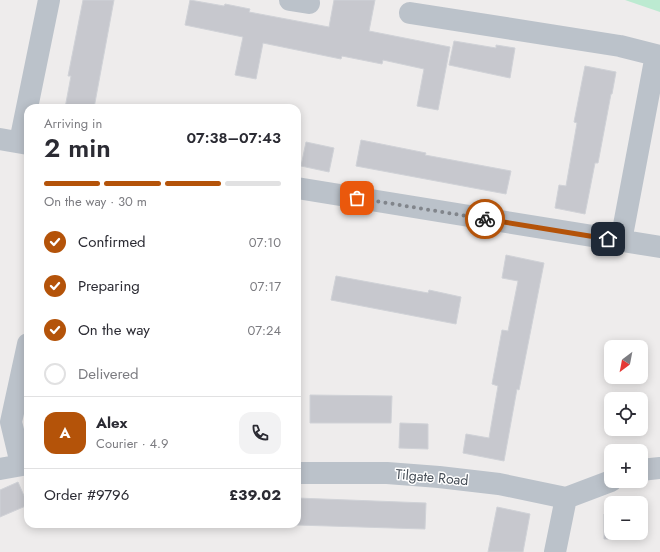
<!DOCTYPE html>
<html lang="en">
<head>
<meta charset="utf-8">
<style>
	:root { --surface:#fff; --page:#f2f2f3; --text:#2b2b33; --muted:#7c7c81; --line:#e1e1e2; --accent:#b45309 }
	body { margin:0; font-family:Jost,sans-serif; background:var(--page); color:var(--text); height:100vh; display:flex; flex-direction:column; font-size:15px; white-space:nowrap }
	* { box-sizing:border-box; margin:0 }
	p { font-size:13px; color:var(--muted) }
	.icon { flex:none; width:22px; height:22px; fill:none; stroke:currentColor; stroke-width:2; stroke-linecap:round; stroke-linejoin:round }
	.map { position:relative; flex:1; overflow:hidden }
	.drawer { position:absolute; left:24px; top:104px; width:277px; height:424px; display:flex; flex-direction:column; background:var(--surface); border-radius:12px; box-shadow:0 2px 10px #0003 }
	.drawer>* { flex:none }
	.needle { width:26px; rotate:212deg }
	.controls { position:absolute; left:604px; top:340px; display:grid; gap:8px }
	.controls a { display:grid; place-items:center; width:44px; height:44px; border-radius:8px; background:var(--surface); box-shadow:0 2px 10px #0003; font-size:20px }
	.pin { position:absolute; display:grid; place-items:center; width:34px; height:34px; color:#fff; margin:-17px; border-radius:8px; box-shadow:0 2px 6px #0006 }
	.courier { position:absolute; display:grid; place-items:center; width:40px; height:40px; margin:-20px; border:3px solid #b45309; border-radius:50%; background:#fff; color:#222; box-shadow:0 1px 5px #0007 }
	.summary em { font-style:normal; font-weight:600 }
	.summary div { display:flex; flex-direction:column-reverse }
	.summary { display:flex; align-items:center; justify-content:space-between; height:68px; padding:0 20px }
	h1 { font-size:26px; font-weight:600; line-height:30px }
	.bar { display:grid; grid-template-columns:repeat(4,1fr); gap:6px 4px; align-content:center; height:48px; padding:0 20px }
	.bar i { height:5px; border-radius:3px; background:var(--line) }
	.bar .current { background:var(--accent) }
	.bar p { grid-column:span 4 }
	.line { display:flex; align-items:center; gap:10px; padding:0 20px; border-top:1px solid var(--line) }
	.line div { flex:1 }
	.round { display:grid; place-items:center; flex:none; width:42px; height:42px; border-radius:12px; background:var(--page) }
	ol { padding:0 20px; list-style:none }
	li { display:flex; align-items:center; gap:12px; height:44px }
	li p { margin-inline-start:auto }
	li .icon { padding:4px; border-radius:50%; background:var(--accent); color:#fff; stroke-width:4 }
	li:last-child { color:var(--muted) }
	li i { width:22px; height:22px; border:2px solid var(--line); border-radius:50% }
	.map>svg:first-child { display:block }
	.green { fill:#bcead1 }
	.building { fill:#c7c8ce; stroke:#d0d2d7 }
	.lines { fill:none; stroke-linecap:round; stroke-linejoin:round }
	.minor { stroke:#bbc2ca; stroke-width:22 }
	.done { stroke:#81858b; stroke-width:4; stroke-dasharray:0 7.2 }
	.route { stroke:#b45309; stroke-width:5 }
	.labels { text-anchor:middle; stroke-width:3; stroke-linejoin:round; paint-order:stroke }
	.street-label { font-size:14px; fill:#464e57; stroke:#fff }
</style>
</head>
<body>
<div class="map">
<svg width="660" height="552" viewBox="0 0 660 552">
	<rect width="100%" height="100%" fill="#eeecec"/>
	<path class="green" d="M625 0H660V12Z"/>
	<path class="building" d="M83 0H114L94 108H65L71 76H68Z
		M190 0 224 6 225 4 250 9 249 12 329 27 334 0H375L369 31 450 47 438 110 417 106 424 69 383 60 382 64 342 56 341 59 263 43 256 79 235 75 243 37 185 25Z
		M454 41 496 48V45L515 48 510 78 449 65Z
		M585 66 616 72 612 94H611L598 163H595L585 214 555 208 559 185 566 186 577 123 574 122Z
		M361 140 426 153 425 155 511 171 506 194 356 166Z
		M306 142 334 148 329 172 301 166Z
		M506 255 544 263 519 390 517 389 504 461 463 453 466 434 489 438 498 386 492 384 502 330 508 331 518 281 502 278Z
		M336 276 428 293 429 290 461 297 456 324 331 300Z
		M310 395 392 396 391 423H310Z
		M400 423 428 424V449L399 448Z
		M18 482 28 505 0 517V490Z
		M297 498 426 503 425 529 297 525Z
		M497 507 530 514 523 552H488Z
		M611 513V533H641V513V539H604V514Z"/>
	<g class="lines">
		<path class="minor" d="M290 0 309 3
			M410 13 620 46 660 56
			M0 139 28 144
			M20 142 49 0
			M297 188 660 247
			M621 241 656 55
			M21 464 11 422 28 344
			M0 469 28 464
			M641 470 660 468
			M297 473H387L439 477 499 484 566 498
			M566 498 611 481
			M555 552 566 498"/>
	</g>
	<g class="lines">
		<path class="done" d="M357 198 485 219"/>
		<path class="route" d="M485 219 608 239"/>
	</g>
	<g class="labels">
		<g class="street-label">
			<text transform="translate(432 477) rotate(5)" y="5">Tilgate Road</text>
		</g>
	</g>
</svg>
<div class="controls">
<a><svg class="needle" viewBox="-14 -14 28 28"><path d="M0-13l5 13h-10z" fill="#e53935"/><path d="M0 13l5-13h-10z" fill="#7c7c81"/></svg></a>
<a><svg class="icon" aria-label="locate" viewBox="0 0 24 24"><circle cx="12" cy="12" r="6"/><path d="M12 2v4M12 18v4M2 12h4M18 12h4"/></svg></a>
<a>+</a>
<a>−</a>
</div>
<div class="pin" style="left:357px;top:198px;background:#ea580c"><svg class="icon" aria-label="bag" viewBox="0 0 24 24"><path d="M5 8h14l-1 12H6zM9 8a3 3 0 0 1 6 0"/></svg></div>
<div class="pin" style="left:608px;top:239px;background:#1f2937"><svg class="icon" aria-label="home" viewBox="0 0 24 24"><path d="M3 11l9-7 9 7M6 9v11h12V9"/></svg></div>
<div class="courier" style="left:485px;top:219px"><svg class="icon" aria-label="bike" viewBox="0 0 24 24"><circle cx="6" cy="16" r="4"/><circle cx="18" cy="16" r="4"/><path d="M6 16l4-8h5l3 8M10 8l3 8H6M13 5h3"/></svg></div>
<section class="drawer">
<div class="summary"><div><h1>2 min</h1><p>Arriving in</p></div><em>07:38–07:43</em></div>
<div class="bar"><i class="current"></i><i class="current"></i><i class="current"></i><i></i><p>On the way · 30 m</p></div>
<ol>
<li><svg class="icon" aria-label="check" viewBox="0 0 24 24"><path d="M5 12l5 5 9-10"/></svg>Confirmed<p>07:10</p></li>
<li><svg class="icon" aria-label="check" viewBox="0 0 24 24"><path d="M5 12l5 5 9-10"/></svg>Preparing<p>07:17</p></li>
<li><svg class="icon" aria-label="check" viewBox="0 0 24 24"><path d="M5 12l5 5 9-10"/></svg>On the way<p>07:24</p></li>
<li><i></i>Delivered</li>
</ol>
<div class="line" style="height:72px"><b class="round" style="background:var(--accent);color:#fff">A</b><div><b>Alex</b><p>Courier · 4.9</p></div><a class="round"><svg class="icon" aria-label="phone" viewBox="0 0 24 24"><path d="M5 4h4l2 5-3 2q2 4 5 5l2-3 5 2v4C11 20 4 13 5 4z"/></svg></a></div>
<div class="line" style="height:52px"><div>Order #9796</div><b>£39.02</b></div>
</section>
</div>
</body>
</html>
